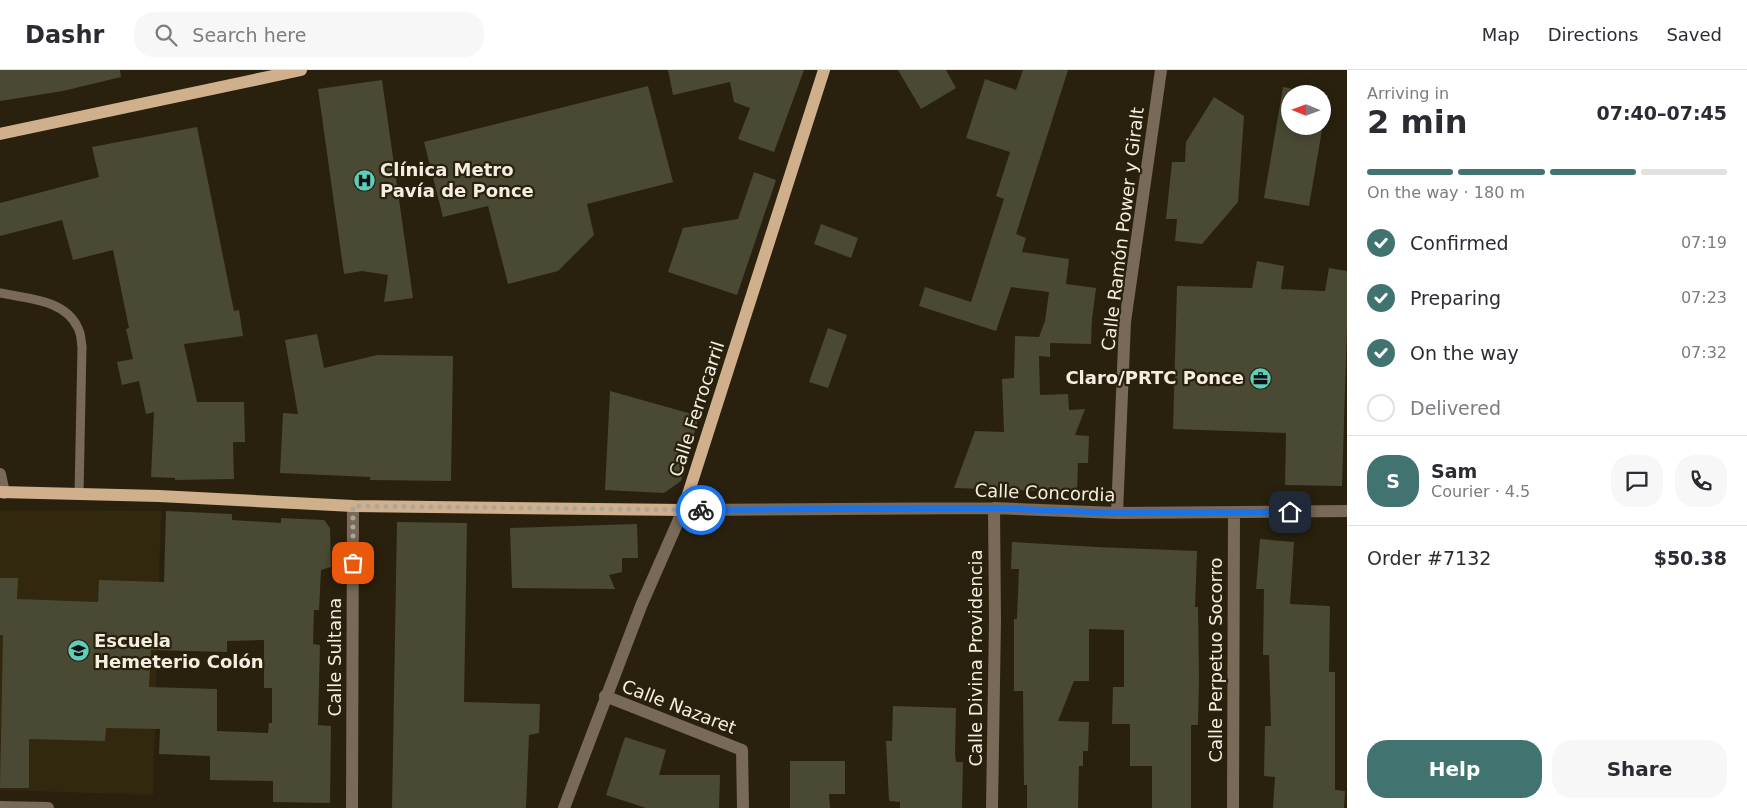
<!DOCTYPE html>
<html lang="en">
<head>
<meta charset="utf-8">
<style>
	:root { --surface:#fff; --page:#f7f7f7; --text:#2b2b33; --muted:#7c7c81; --line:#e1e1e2; --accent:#417470 }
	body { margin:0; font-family:"DejaVu Sans",sans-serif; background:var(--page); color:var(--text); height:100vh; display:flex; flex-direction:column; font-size:19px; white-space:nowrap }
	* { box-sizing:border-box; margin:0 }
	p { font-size:16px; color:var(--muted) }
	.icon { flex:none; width:28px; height:28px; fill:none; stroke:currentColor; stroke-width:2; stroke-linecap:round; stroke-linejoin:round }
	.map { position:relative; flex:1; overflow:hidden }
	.drawer { display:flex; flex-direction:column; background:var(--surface); width:400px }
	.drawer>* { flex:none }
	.needle { width:32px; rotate:271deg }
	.controls { position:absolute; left:1281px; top:15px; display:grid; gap:10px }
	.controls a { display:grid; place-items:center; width:50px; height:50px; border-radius:50%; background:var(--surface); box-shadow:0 2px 12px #0003; font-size:25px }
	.pin { position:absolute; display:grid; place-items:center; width:42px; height:42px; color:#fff; margin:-21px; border-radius:10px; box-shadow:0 2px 8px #0006 }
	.courier { position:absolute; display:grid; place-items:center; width:50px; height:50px; margin:-25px; border:4px solid #1a73e8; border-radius:50%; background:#fff; color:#222; box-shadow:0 1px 6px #0007 }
	.overview em { font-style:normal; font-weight:700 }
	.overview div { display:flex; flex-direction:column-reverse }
	.overview { display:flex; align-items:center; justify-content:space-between; height:85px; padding:0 20px }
	h1 { font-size:32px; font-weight:700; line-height:38px }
	.bar { display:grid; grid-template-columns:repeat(4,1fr); gap:8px 5px; align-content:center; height:60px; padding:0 20px }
	.bar i { height:6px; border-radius:4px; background:var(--line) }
	.bar .on { background:var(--accent) }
	.bar p { grid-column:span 4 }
	.line { display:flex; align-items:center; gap:12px; padding:0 20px; border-top:1px solid var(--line) }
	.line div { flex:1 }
	.round { display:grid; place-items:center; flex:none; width:52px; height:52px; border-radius:20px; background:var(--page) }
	ol { padding:0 20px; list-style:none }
	li { display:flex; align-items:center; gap:15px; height:55px }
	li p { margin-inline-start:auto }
	li .icon { padding:5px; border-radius:50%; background:var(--accent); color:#fff; stroke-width:4 }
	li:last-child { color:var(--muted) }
	li i { width:28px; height:28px; border:2px solid var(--line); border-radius:50% }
	.cta { display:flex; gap:10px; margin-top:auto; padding:10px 20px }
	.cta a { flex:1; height:58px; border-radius:20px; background:var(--accent); color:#fff; font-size:20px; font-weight:700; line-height:58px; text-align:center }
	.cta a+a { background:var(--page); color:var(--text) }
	header { display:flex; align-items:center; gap:30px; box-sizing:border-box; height:70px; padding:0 25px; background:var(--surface); border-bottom:1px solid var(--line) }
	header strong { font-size:24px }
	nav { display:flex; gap:28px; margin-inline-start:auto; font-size:18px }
	.search { width:350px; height:45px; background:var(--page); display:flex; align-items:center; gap:12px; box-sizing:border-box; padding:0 18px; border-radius:20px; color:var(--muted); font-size:19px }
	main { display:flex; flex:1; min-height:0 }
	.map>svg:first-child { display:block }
	.built { fill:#32280d }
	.building { fill:#4a4933; fill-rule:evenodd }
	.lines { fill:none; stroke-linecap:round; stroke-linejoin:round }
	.service { stroke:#786958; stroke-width:9 }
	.minor { stroke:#786958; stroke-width:12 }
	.tertiary { stroke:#786958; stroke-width:12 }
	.primary { stroke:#d0b08c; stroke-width:12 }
	.done { stroke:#aca697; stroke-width:5; stroke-dasharray:0 9 }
	.route { stroke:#1a73e8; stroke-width:6 }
	.labels { text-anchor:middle; stroke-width:4.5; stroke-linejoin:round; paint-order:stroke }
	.poi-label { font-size:18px; font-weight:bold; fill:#f3eee1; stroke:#29210d; text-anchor:start }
	.street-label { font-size:18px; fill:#f3eee1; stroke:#29210d }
</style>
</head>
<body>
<header>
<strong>Dashr</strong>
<div class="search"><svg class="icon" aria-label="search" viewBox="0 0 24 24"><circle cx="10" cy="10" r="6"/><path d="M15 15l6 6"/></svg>Search here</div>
<nav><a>Map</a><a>Directions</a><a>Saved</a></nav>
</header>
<main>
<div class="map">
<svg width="1347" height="738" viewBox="0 0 1347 738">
	<rect width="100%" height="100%" fill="#29210d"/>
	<path class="built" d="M0 440 161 441 153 725 0 720Z"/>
	<path class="building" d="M0 0H120L121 7 63 21 0 31Z
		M668 0H804L774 82 738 69 750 38 734 32 730 12 673 25Z
		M898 0H946L956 18 921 39Z
		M1023 0H1068L1016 164 1026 168 1022 182 1069 189 1066 214 1096 218 1092 249 1091 274 1050 273V287L1039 286 1040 325 1068 324 1069 340 1085 339 1075 365 1089 366 1088 393H1078L1077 422 954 418 975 361 1004 362 1002 309 1014 308 1015 266 1039 267 1045 251 1049 222 1011 217 996 261 919 236 925 217 971 232 1004 129 996 126 1010 82 966 68 985 9 1016 20Z
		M382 10 413 228 384 232 388 205 362 201 344 204 318 19Z
		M648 16 673 112 587 134 594 165 558 201 508 214 488 136 443 147 424 72Z
		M1283 17 1321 24H1290V56H1322V24L1328 25 1309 136 1264 128Z
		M1214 27 1244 46 1238 132 1202 174 1175 171 1177 149H1166L1172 92H1185L1186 72Z
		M197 57 234 241 239 240 243 266 184 274 197 332H244L245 372H233L234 409 175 410V408L151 407 154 342 146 344 139 311 122 315 117 292 133 289 126 259 129 258 113 180 73 190 62 150 0 166V133L99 107 92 77Z
		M754 102 776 110 737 225 668 202 683 158 738 149Z
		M821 154 858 168 851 188 814 174Z
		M1257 191 1284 196 1281 219 1325 221 1329 198 1347 201V257L1342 416 1285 415 1286 363 1173 359 1177 216 1252 218Z
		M828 258 847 265 828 318 809 312Z
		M317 264 324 298 377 285 453 286 451 411 370 410V407L280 403 283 343 298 344 285 270Z
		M610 321 699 346 681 411 664 423 605 420Z
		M166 441 232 444V450L281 453V448L324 450 330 458 331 497 321 500 319 540H314L313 574 320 575 318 655 331 656 330 733 273 732V711L210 710V686L159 684 160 659 106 658 105 671 29 669V718H0L3 565H0V508H18L17 529 98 532 99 510 164 512ZM264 570V618H272V653H269L268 663 217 661V619L149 617 151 580 227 582V571Z
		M397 452 467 453 464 632 540 634 539 663 529 665 526 738H392Z
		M637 454 638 488H622V502L609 505 615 519 512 518 510 458Z
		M1260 469 1294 472 1290 534 1330 536 1329 602H1335V720L1345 721 1344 738H1273L1275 707 1264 706 1265 656H1271L1269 585H1263L1264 519H1256Z
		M1012 472 1097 477 1197 481 1195 537H1198L1199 609 1198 655H1191V738H1152V696H1130V654H1112L1113 617H1124V560L1089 559V611H1074L1058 651 1089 652 1088 681H1083V696H1079L1078 738H1027V715H1024L1023 621H1014V549H1017L1019 499H1011Z
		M893 636 956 638 955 684 956 692H963L962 738H900V732L889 731 886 671H892Z
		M625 667 666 680 659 705H720L719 738H646L606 725Z
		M790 691H845V724H829L830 738H790Z"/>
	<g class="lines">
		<path class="service" d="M0 223C27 229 65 229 78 258 81 263 81 270 82 277L79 424"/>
		<path class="minor" d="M0 404 4 423
			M683 440 994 438 1117 443 1347 441
			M1117 443 1125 252 1161 0
			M605 626 742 680 743 738
			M0 737 48 738
			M352 738 353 436
			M992 738 995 550 994 438
			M1233 738 1234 443"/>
		<path class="tertiary" d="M564 738 641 536 683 440"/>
		<path class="primary" d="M0 64 301 0
			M0 422 159 426 353 436 683 440 824 0"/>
	</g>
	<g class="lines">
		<path class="done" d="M353 493V436L701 440"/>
		<path class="route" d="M701 440 994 438 1117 443 1290 442"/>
	</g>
	<defs>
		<symbol id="hospital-disc" viewBox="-11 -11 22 22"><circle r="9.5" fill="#5cceba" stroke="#29210d"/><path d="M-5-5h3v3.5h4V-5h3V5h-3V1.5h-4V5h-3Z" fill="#111"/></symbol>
		<symbol id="office-disc" viewBox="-11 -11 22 22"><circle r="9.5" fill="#5cceba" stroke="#29210d"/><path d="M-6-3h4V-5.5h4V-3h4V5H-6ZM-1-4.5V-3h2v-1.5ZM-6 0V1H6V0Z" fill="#111"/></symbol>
		<symbol id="school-disc" viewBox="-11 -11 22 22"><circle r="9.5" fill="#5cceba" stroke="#29210d"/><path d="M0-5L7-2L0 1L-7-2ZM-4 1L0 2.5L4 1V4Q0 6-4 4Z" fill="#111"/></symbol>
	</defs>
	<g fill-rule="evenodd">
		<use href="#hospital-disc" x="352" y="98" width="25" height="25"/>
		<use href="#office-disc" x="1248" y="296" width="25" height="25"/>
		<use href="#school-disc" x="66" y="568" width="25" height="25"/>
	</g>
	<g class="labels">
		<g class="poi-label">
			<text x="380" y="106">Clínica Metro<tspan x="380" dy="21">Pavía de Ponce</tspan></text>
			<text x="1244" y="314" text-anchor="end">Claro/PRTC Ponce</text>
			<text x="94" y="577">Escuela<tspan x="94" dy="21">Hemeterio Colón</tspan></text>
		</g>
		<g class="street-label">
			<text transform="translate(1123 159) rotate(-83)" y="6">Calle Ramón Power y Giralt</text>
			<text transform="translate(697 339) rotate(-72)" y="6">Calle Ferrocarril</text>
			<text transform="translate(1045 423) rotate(2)" y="6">Calle Concordia</text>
			<text transform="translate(335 587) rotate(-90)" y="6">Calle Sultana</text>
			<text transform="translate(976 588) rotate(-90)" y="6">Calle Divina Providencia</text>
			<text transform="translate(1216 590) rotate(-90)" y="6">Calle Perpetuo Socorro</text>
			<text transform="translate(679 637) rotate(21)" y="6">Calle Nazaret</text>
		</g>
	</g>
</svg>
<div class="controls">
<a><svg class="needle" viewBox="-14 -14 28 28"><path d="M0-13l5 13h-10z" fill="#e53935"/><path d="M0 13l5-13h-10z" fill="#7c7c81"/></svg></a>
</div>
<div class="pin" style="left:353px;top:493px;background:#ea580c"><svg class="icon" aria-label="bag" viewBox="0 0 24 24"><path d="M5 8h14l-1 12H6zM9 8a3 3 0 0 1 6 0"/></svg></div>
<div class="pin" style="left:1290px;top:442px;background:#1f2937"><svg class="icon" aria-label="home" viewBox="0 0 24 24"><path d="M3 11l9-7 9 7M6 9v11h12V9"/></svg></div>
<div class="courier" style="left:701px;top:440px"><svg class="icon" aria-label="bike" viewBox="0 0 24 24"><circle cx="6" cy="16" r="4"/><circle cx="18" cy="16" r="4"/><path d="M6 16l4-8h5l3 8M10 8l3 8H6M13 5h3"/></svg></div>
</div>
<section class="drawer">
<div class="overview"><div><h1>2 min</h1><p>Arriving in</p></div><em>07:40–07:45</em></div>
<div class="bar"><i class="on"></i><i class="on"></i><i class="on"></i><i></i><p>On the way · 180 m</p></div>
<ol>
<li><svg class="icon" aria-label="check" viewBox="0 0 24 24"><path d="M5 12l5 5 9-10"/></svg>Confirmed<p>07:19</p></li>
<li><svg class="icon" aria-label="check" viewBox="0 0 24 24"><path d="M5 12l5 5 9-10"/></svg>Preparing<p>07:23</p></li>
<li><svg class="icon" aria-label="check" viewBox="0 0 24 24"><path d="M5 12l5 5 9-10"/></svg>On the way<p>07:32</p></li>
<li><i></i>Delivered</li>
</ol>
<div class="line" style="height:90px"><b class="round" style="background:var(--accent);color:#fff">S</b><div><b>Sam</b><p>Courier · 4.5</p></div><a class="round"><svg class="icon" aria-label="chat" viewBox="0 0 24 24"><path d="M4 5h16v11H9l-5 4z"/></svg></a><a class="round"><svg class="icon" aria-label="phone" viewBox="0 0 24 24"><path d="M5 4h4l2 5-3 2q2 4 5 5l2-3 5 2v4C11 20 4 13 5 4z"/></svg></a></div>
<div class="line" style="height:65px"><div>Order #7132</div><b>$50.38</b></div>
<div class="cta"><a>Help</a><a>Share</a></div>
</section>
</main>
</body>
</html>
